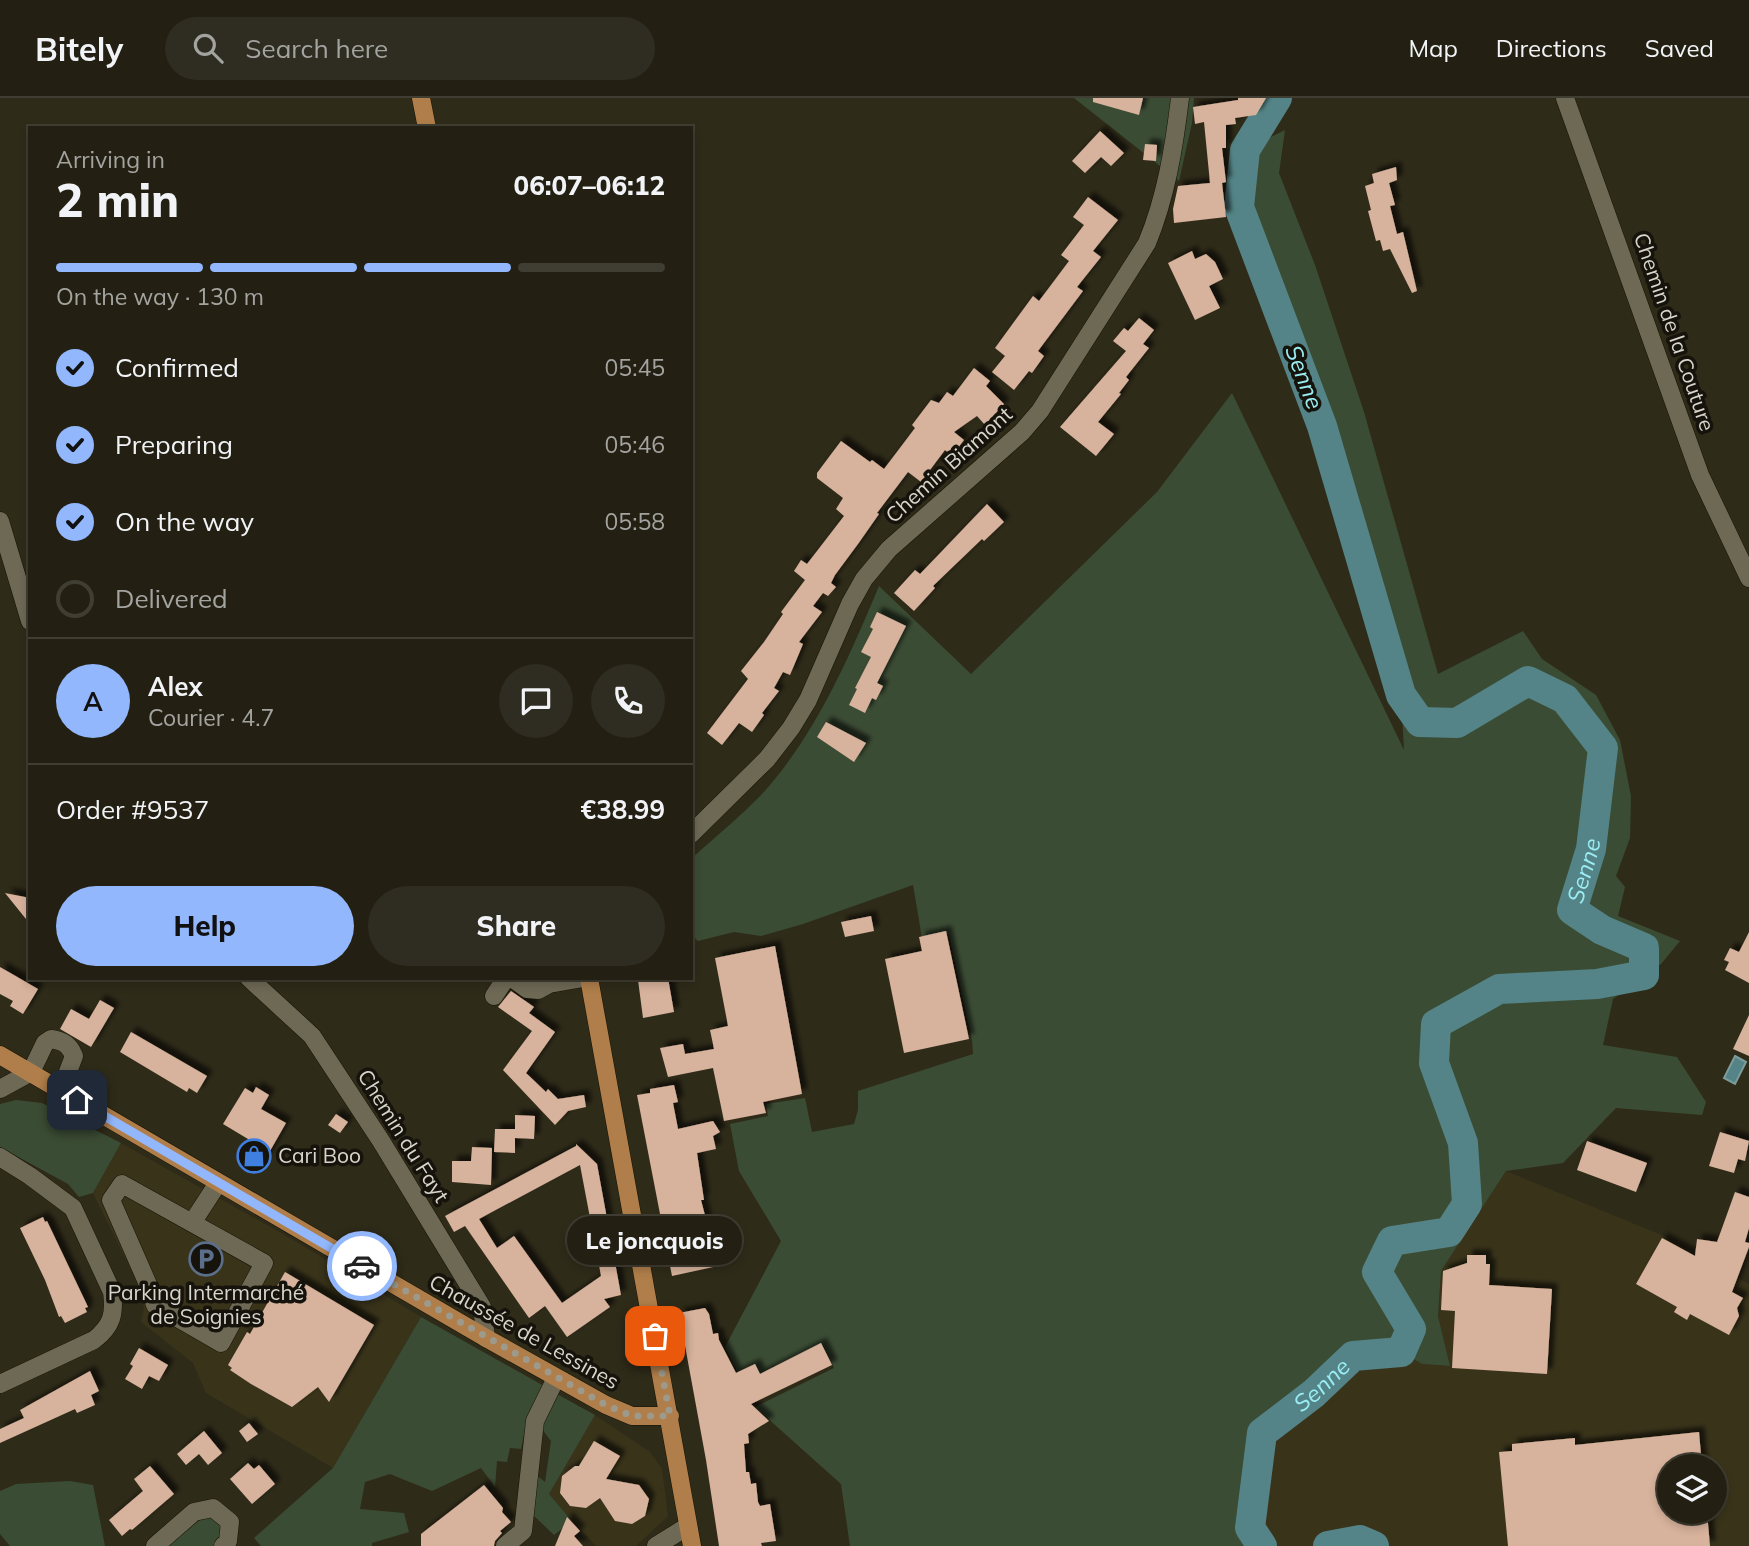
<!DOCTYPE html>
<html lang="en">
<head>
<meta charset="utf-8">
<style>
	:root { --surface:#232013; --page:#2f2d21; --text:#f1f3f6; --muted:#a3a3a0; --line:#403e33; --accent:#92b7fd }
	body { margin:0; font-family:Mulish,sans-serif; background:var(--page); color:var(--text); height:100vh; display:flex; flex-direction:column; font-size:26px; white-space:nowrap }
	* { box-sizing:border-box; margin:0 }
	p { font-size:23px; color:var(--muted) }
	.icon { flex:none; width:38px; height:38px; fill:none; stroke:currentColor; stroke-width:2; stroke-linecap:round; stroke-linejoin:round }
	.map { position:relative; flex:1; overflow:hidden }
	.side { position:absolute; left:28px; top:28px; width:665px; height:854px; display:flex; flex-direction:column; background:var(--surface); border-radius:0px; box-shadow:0 4px 10px #0003,0 0 0 2px var(--line) }
	.side>* { flex:none }
	.buttons { position:absolute; left:1657px; top:1356px; display:grid; gap:14px }
	.buttons a { display:grid; place-items:center; width:70px; height:70px; border-radius:50%; background:var(--surface); box-shadow:0 4px 10px #0003,0 0 0 2px var(--line); font-size:35px }
	.pin { position:absolute; display:grid; place-items:center; width:60px; height:60px; color:#fff; margin:-30px; border-radius:14px; box-shadow:0 4px 10px #0006 }
	.courier { position:absolute; display:grid; place-items:center; width:70px; height:70px; margin:-35px; border:5px solid #92b7fd; border-radius:50%; background:#fff; color:#222; box-shadow:0 2px 9px #0007 }
	.bubble { position:absolute; height:49px; border-radius:24px; background:var(--surface); box-shadow:0 4px 10px #0003,0 0 0 2px var(--line); font-size:23px; font-weight:800; line-height:49px; text-align:center }
	.headline em { font-style:normal; font-weight:800 }
	.headline div { display:flex; flex-direction:column-reverse }
	.headline { display:flex; align-items:center; justify-content:space-between; height:119px; padding:0 28px }
	h1 { font-size:46px; font-weight:800; line-height:52px }
	.bar { display:grid; grid-template-columns:repeat(4,1fr); gap:10px 7px; align-content:center; height:84px; padding:0 28px }
	.bar i { height:9px; border-radius:5px; background:var(--line) }
	.bar .active { background:var(--accent) }
	.bar p { grid-column:span 4 }
	.line { display:flex; align-items:center; gap:18px; padding:0 28px; border-top:2px solid var(--line) }
	.line div { flex:1 }
	.round { display:grid; place-items:center; flex:none; width:74px; height:74px; border-radius:37px; background:var(--page) }
	ol { padding:0 28px; list-style:none }
	li { display:flex; align-items:center; gap:21px; height:77px }
	li p { margin-inline-start:auto }
	li .icon { padding:7px; border-radius:50%; background:var(--accent); color:#111; stroke-width:4 }
	li:last-child { color:var(--muted) }
	li i { width:38px; height:38px; border:4px solid var(--line); border-radius:50% }
	.button { display:flex; gap:14px; margin-top:auto; padding:14px 28px }
	.button a { flex:1; height:80px; border-radius:42px; background:var(--accent); color:#111; font-size:28px; font-weight:800; line-height:80px; text-align:center }
	.button a+a { background:var(--page); color:var(--text) }
	header { display:flex; align-items:center; gap:42px; box-sizing:border-box; height:98px; padding:0 35px; background:var(--surface); border-bottom:2px solid var(--line) }
	header strong { font-size:33px }
	nav { display:flex; gap:38px; margin-inline-start:auto; font-size:24px }
	.search { width:490px; height:63px; background:var(--page); display:flex; align-items:center; gap:18px; box-sizing:border-box; padding:0 24px; border-radius:38px; color:var(--muted); font-size:26px }
	.map>svg:first-child { display:block }
	.built { fill:#39331a; fill-rule:evenodd }
	.green { fill:#3b4c34 }
	.water { fill:#548487; stroke:#7c9c9b; stroke-width:2 }
	.lines { fill:none; stroke-linecap:round; stroke-linejoin:round }
	.river { stroke:#548487; stroke-width:30 }
	.building { fill:#d7b29c; fill-rule:evenodd; filter:url(#shadow) }
	.minor-casing { stroke:#171304; stroke-width:19 }
	.major-casing { stroke:#171304; stroke-width:19 }
	.minor { stroke:#6e6955; stroke-width:18 }
	.major { stroke:#af7e4a; stroke-width:18 }
	.done { stroke:#9d9a8c; stroke-width:7; stroke-dasharray:0 12.6 }
	.route { stroke:#92b7fd; stroke-width:9 }
	.labels { text-anchor:middle; stroke-width:7; stroke-linejoin:round; paint-order:stroke }
	.street-label { font-size:21px; fill:#d8d5ca; stroke:#15130c }
	.poi-label { font-size:21px; fill:#d8d5ca; stroke:#15130c; text-anchor:start }
	.water-label { font-size:23px; font-style:italic; fill:#99edf3; stroke:#15130c }
</style>
</head>
<body>
<header>
<strong>Bitely</strong>
<div class="search"><svg class="icon" aria-label="search" viewBox="0 0 24 24"><circle cx="10" cy="10" r="6"/><path d="M15 15l6 6"/></svg>Search here</div>
<nav><a>Map</a><a>Directions</a><a>Saved</a></nav>
</header>
<div class="map">
<svg width="1749" height="1448" viewBox="0 0 1749 1448">
	<defs>
		<filter id="shadow"><feDropShadow dx="5.5" dy="-5.5" stdDeviation="2" flood-color="#0009"/></filter>
	</defs>
	<rect width="100%" height="100%" fill="#2f2b19"/>
	<path class="built" d="M121 1045 290 1140 421 1219 333 1370 206 1295 193 1265 141 1224 144 1210 141 1192 93 1095Z
		M1506 1073 1664 1138 1749 1186V1448H1374L1360 1442 1328 1448H1262L1250 1430 1262 1335 1313 1296 1353 1258 1401 1254 1422 1266 1450 1268 1438 1218 1441 1173ZM1670 1368H1715V1414H1670Z
		M595 1317 650 1354 662 1371 668 1418 636 1448H596L548 1396Z"/>
	<path class="green" d="M1074 0H1194L1192 25 1179 83Z
		M1285 32 1279 75 1315 167 1364 314 1438 576 1523 533 1542 561 1596 597 1620 642 1631 698 1630 740 1616 778 1625 789 1618 818 1680 843 1661 866 1613 901 1603 947 1677 959 1706 1004 1702 1017 1616 1010 1563 1065 1506 1073 1441 1173 1438 1218 1450 1268 1422 1266 1401 1254 1353 1258 1313 1296 1262 1335 1250 1430 1262 1448H850L841 1386 755 1309 834 1270 823 1247 743 1285 725 1249 781 1143 739 1073 730 1026 768 1018 766 1006 805 1000 812 1034 854 1026 858 1012V993L973 956 972 942 949 837 922 840 913 787 803 826 761 838 734 834 698 843 691 837V761C715 739 741 718 763 695 816 636 849 560 879 488L971 576 1157 394 1232 295 1404 652 1401 597 1322 328 1239 109 1245 52Z
		M16 1002 42 1005 121 1045 93 1095 79 1099 68 1086 0 1049V1006Z
		M421 1219 544 1288 527 1323 521 1351 510 1350 507 1364 497 1363 495 1389 481 1370 432 1393 390 1376 365 1384 360 1411 404 1415 409 1434 372 1445V1448H261L254 1440 333 1370Z
		M557 1296 595 1317 549 1396 572 1423 554 1437 532 1416 535 1376 545 1384 551 1343 541 1330Z
		M70 1383 93 1387 105 1448H10L0 1436V1393L16 1386Z
		M209 1418 222 1429 219 1443 214 1448H168L201 1421Z"/>
	<path class="water" d="M1735 958 1746 964 1735 986 1724 980Z"/>
	<g class="lines">
		<g class="river">
			<path id="s1" d="M1262 1448 1250 1430 1262 1335 1313 1296 1353 1258 1401 1254 1411 1231 1377 1174 1392 1143 1449 1134 1467 1106 1463 1045 1434 965 1436 926 1499 891 1597 886 1644 877V850L1602 832 1572 812 1591 751 1603 650 1565 601 1528 583 1457 625 1420 624 1401 597 1322 328 1239 109 1245 52 1277 0"/>
			<path d="M1328 1448 1360 1442 1374 1448"/>
		</g>
	</g>
	<path class="building" d="M1093 0H1143L1139 17 1093 4Z
		M1238 0H1266L1256 17 1235 20 1236 26 1226 27V50H1222L1226 84 1222 85 1226 119 1174 125 1173 111 1178 88 1210 85 1204 24 1195 26 1193 9 1238 2Z
		M1100 33 1124 55 1111 68 1101 59 1085 75 1072 63Z
		M1145 46 1157 47 1156 63 1143 62Z
		M1396 69 1397 82 1389 85 1395 107 1390 108 1397 136 1403 134 1417 193 1412 195 1390 151 1383 153 1380 142 1376 143 1368 113 1371 112 1365 88 1374 85 1372 76Z
		M1088 99 1118 122 1093 153 1101 159 1077 189 1083 193 1038 253 1044 258 1032 275 1029 273 1014 292 992 274 1005 258 995 250 1033 198 1039 203 1069 163 1061 157 1084 127 1073 119Z
		M1192 153 1195 161 1206 156 1215 164 1223 181 1209 188 1220 210 1195 222 1168 165Z
		M1139 220 1154 232 1143 246 1149 250 1126 279 1129 282 1119 295 1121 296 1098 324 1114 336 1096 358 1060 329 1126 253 1113 243 1124 230 1128 233Z
		M974 270 990 283 986 288 1004 306 985 327 977 318 954 334 964 342 952 358 945 352 921 384 908 374 877 415 879 416 858 446 835 477 831 485 836 489 828 498 823 495 813 508 822 514 799 544 803 546 790 577 783 574 774 590 779 593 762 615 764 617 752 634 739 625 722 647 707 635 748 581 741 573 764 544 783 516 781 514 805 482 794 473 801 462 807 466 844 418 836 411 843 400 817 380V375L841 343 870 364 872 362 884 371 915 330 912 327 931 302 939 305 947 294 953 298Z
		M987 406 1004 424 984 443 982 441 933 488 935 490 914 513 894 495 915 472 920 476Z
		M877 514 906 528 877 585 883 588 876 602 872 600 865 615 849 607 857 591 855 590 871 559 861 554 873 531 870 529Z
		M826 624 866 645 854 664 817 639Z
		M5 795 30 800V826Z
		M871 818 874 833 845 839 841 824Z
		M946 833 969 941 904 955 885 861 922 853 919 839Z
		M1749 834V885L1725 872 1729 864 1724 862 1730 850 1739 854Z
		M775 848 802 996 763 1004 766 1015 724 1023 713 970 668 979 660 950 683 946 685 956 714 951 710 932 728 928 715 860Z
		M0 869 38 891 23 916 10 908 13 903 0 896Z
		M647 880H668L674 914 643 920 638 882Z
		M511 893 534 909 529 915 555 934 526 975 546 994 548 991 558 1001 584 997 586 1009 568 1013 555 1027 503 972 532 933 498 909Z
		M100 902 114 910 91 949 60 931 71 911 89 921Z
		M1749 917V958L1733 951Z
		M131 934 207 978 197 995 189 990 187 994 120 954Z
		M674 987 678 1004 673 1005 678 1031 713 1023 720 1034 713 1038 716 1051 697 1055 704 1102H701L708 1129H710L718 1168 672 1178 637 997 650 995V991Z
		M256 989 269 997 261 1011 286 1025 262 1067 245 1056 253 1044 223 1026 245 990 253 995Z
		M336 1016 348 1024 340 1035 328 1027Z
		M515 1017 535 1018 534 1041 515 1040V1055L494 1054 495 1031H515Z
		M1720 1034 1749 1043 1745 1063 1738 1061 1734 1075 1709 1068Z
		M1587 1043 1647 1065 1636 1094 1577 1072Z
		M576 1046 597 1066 621 1197 604 1201 610 1209 567 1239 545 1208 529 1220 465 1128 454 1134 445 1118 576 1048ZM580 1067 601 1178 562 1205 514 1138 497 1150 479 1121Z
		M472 1049 492 1050 491 1087 452 1084V1063H471Z
		M1735 1094 1749 1099V1130L1745 1144 1749 1145V1149L1732 1194 1743 1200 1737 1210 1739 1218 1729 1237 1690 1216 1687 1222 1674 1214 1677 1209 1636 1186 1662 1140 1695 1158 1697 1141 1717 1144Z
		M43 1119 45 1124 47 1123 88 1209 85 1210 87 1214 65 1225 61 1218 59 1219 45 1182 20 1130Z
		M1467 1157H1486V1166H1490L1489 1187 1552 1191 1547 1276 1452 1270 1455 1213 1441 1212 1443 1173 1467 1165Z
		M285 1174 374 1227 329 1304 318 1289 292 1309 251 1286 230 1272 232 1270 228 1267 247 1234 250 1236Z
		M705 1210 709 1216 713 1236 718 1235 719 1242 736 1275 755 1266 760 1276 821 1245 832 1267 751 1306 769 1323 748 1336 749 1345 744 1346 746 1374H749L751 1386 756 1385 758 1404 760 1408 770 1406 776 1443 761 1445 762 1448H719L706 1362 679 1215Z
		M139 1250 168 1267 159 1283 149 1278 142 1291 125 1281 133 1268 130 1266Z
		M90 1273 99 1293 91 1297 95 1307 77 1315 75 1311 0 1345V1331L24 1320 20 1312Z
		M249 1325 258 1336 247 1344 239 1333Z
		M204 1333 222 1355 208 1367 199 1356 186 1367 177 1356Z
		M1699 1334 1702 1368H1670V1414H1707L1710 1448H1508L1499 1354 1512 1353V1346L1575 1340V1347Z
		M594 1343 620 1358 606 1381 639 1387 649 1401 645 1418 632 1426 615 1423 600 1400 586 1410 570 1408 560 1395 562 1378 575 1368H579Z
		M248 1365 254 1371 259 1367 275 1386 252 1406 230 1381Z
		M150 1368 174 1396 132 1432 130 1431 122 1438 109 1422 143 1393 134 1381Z
		M484 1387 503 1410 502 1414 511 1424 500 1433 502 1435 495 1443 494 1448H421V1436Z
		M567 1419 580 1433 574 1438 583 1448H555Z"/>
	<g class="lines">
		<defs>
			<path id="minor" d="M1565 0 1700 377 1749 480
				M0 423 30 523
				M691 736 767 661 791 630 808 602 850 506 864 481 889 451 1022 334 1040 313 1147 145C1166 99 1174 50 1180 0
				M249 880 312 938 381 1043 482 1209 486 1240
				M512 880 527 891 538 892 549 886 583 880
				M494 898 506 880
				M0 991 31 974 45 945 51 941C63 943 69 946 74 958L61 992
				M0 1059 30 1078 73 1110 112 1194C115 1216 112 1228 94 1242L0 1286
				M122 1086 264 1165 221 1245 155 1207 150 1191 111 1102Z
				M192 1125 218 1085
				M155 1448 194 1414 213 1410 230 1424 228 1443 223 1448
				M505 1448 523 1433 535 1323 556 1280
				M656 1448 688 1428"/>
			<path id="major" d="M421 0 427 30
				M589 880 692 1448
				M0 957 486 1240 606 1307 632 1318H670"/>
		</defs>
		<use href="#minor" class="minor-casing"/>
		<use href="#major" class="major-casing"/>
		<use href="#minor" class="minor"/>
		<use href="#major" class="major"/>
	</g>
	<g class="lines">
		<path class="done" d="M362 1168 606 1307 632 1318H670L655 1238"/>
		<path class="route" d="M77 1002 362 1168"/>
	</g>
	<defs>
		<symbol id="shop-ring" viewBox="-11 -11 22 22"><circle r="9.5" fill="#15130c" stroke="#3f7fe0" stroke-width="1.5"/><path d="M-5-2.5h2.3a2.7 3.5 0 0 1 5.4 0H5L5.5 6h-11ZM-1.5-2.5h3a1.5 2.3 0 0 0-3 0Z" fill="#3f7fe0"/></symbol>
		<symbol id="parking-ring" viewBox="-11 -11 22 22"><circle r="9.5" fill="#15130c" stroke="#5c6f8a" stroke-width="1.5"/><path d="M-3.5-5.5H1a3.5 3.5 0 0 1 0 7H-1V5.5H-3.5ZM-1-3.4V-.6H.8a1.4 1.4 0 0 0 0-2.8Z" fill="#5c6f8a"/></symbol>
	</defs>
	<g fill-rule="evenodd">
		<use href="#shop-ring" x="235" y="1039" width="38" height="38"/>
		<use href="#parking-ring" x="187" y="1142" width="38" height="38"/>
	</g>
	<g class="labels">
		<g class="street-label">
			<text transform="translate(1674 234) rotate(71)" y="7">Chemin de la Couture</text>
			<text transform="translate(949 367) rotate(-42)" y="7">Chemin Biamont</text>
			<text transform="translate(403 1038) rotate(58)" y="7">Chemin du Fayt</text>
			<text transform="translate(524 1234) rotate(29)" y="7">Chaussée de Lessines</text>
		</g>
		<g class="poi-label">
			<text x="278" y="1065">Cari Boo</text>
			<text x="206" y="1202" text-anchor="middle">Parking Intermarché<tspan x="206" dy="24">de Soignies</tspan></text>
		</g>
		<g class="water-label">
			<text transform="translate(1304 279) rotate(69)" y="8">Senne</text>
			<text dy="8" stroke="none"><textPath href="#s1" startOffset="1055">Senne</textPath></text>
			<text dy="8" stroke="none"><textPath href="#s1" startOffset="194">Senne</textPath></text>
		</g>
	</g>
</svg>
<div class="buttons">
<a><svg class="icon" aria-label="layers" viewBox="0 0 24 24"><path d="M12 4l9 5-9 5-9-5zM3 14l9 5 9-5"/></svg></a>
</div>
<div class="pin" style="left:655px;top:1238px;background:#ea580c"><svg class="icon" aria-label="bag" viewBox="0 0 24 24"><path d="M5 8h14l-1 12H6zM9 8a3 3 0 0 1 6 0"/></svg></div>
<div class="pin" style="left:77px;top:1002px;background:#1f2937"><svg class="icon" aria-label="home" viewBox="0 0 24 24"><path d="M3 11l9-7 9 7M6 9v11h12V9"/></svg></div>
<div class="courier" style="left:362px;top:1168px"><svg class="icon" aria-label="car" viewBox="0 0 24 24"><path d="M5 17H2v-5l4-1 3-4h7l3 4 3 1v5h-3M9 17h6M6 11h13"/><circle cx="7" cy="17" r="2"/><circle cx="17" cy="17" r="2"/></svg></div>
<div class="bubble" style="left:567px;top:1118px;width:175px">Le joncquois</div>
<section class="side">
<div class="headline"><div><h1>2 min</h1><p>Arriving in</p></div><em>06:07–06:12</em></div>
<div class="bar"><i class="active"></i><i class="active"></i><i class="active"></i><i></i><p>On the way · 130 m</p></div>
<ol>
<li><svg class="icon" aria-label="check" viewBox="0 0 24 24"><path d="M5 12l5 5 9-10"/></svg>Confirmed<p>05:45</p></li>
<li><svg class="icon" aria-label="check" viewBox="0 0 24 24"><path d="M5 12l5 5 9-10"/></svg>Preparing<p>05:46</p></li>
<li><svg class="icon" aria-label="check" viewBox="0 0 24 24"><path d="M5 12l5 5 9-10"/></svg>On the way<p>05:58</p></li>
<li><i></i>Delivered</li>
</ol>
<div class="line" style="height:126px"><b class="round" style="background:var(--accent);color:#111">A</b><div><b>Alex</b><p>Courier · 4.7</p></div><a class="round"><svg class="icon" aria-label="chat" viewBox="0 0 24 24"><path d="M4 5h16v11H9l-5 4z"/></svg></a><a class="round"><svg class="icon" aria-label="phone" viewBox="0 0 24 24"><path d="M5 4h4l2 5-3 2q2 4 5 5l2-3 5 2v4C11 20 4 13 5 4z"/></svg></a></div>
<div class="line" style="height:91px"><div>Order #9537</div><b>€38.99</b></div>
<div class="button"><a>Help</a><a>Share</a></div>
</section>
</div>
</body>
</html>
